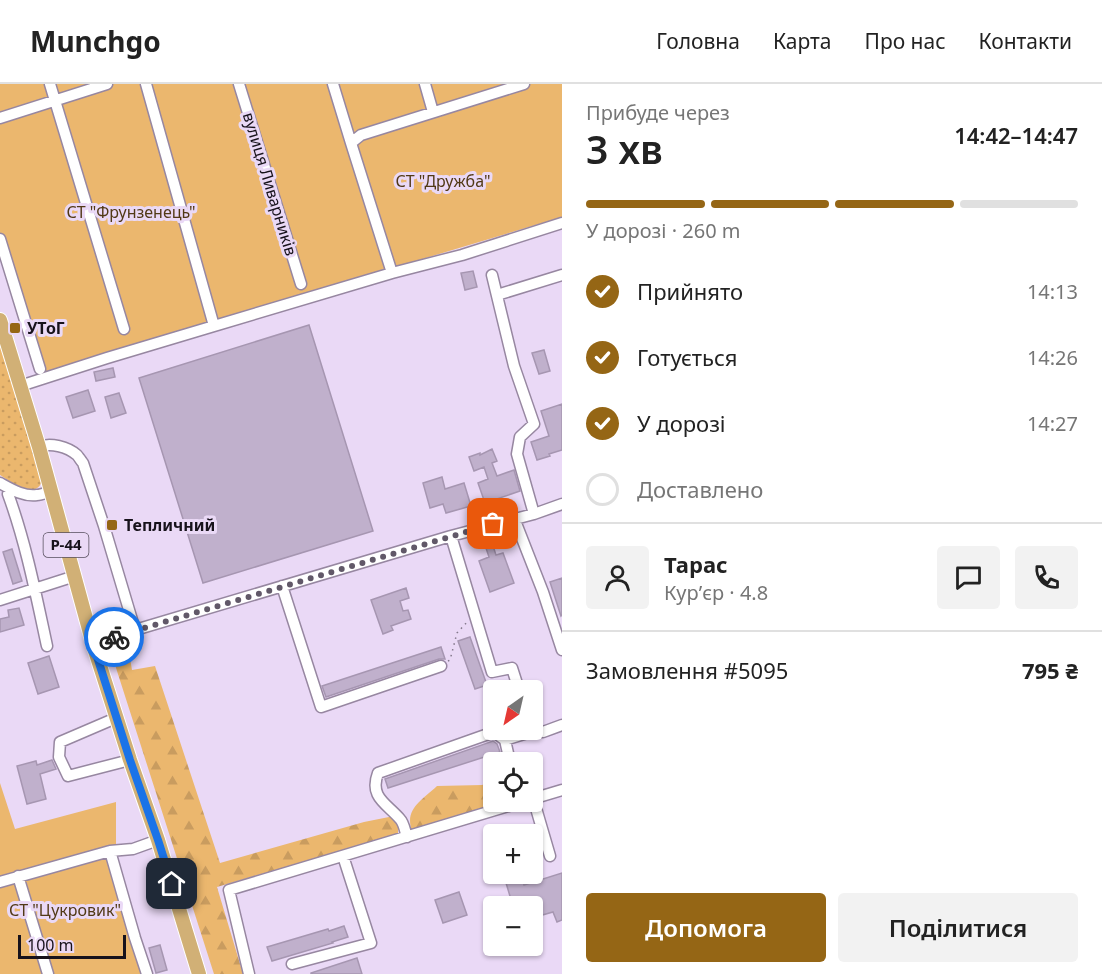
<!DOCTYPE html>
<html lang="uk">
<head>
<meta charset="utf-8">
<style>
	:root { --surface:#fff; --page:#f2f2f2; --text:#222; --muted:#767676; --line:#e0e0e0; --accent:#956615 }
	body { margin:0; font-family:"Noto Sans",sans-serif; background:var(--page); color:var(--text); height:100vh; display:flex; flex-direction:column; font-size:22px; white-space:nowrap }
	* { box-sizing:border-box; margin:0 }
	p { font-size:20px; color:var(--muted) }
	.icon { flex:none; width:33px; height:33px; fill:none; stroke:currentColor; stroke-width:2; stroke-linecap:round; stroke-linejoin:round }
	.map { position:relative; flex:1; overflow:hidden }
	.details { display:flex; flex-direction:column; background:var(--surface); width:540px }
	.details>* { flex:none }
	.needle { width:39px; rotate:214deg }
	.fabs { position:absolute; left:483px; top:596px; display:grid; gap:12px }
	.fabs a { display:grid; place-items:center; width:60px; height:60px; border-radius:6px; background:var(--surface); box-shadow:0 2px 4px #0004; font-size:30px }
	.scale { position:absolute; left:18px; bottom:15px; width:108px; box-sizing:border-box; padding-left:6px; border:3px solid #17121b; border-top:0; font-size:16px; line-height:21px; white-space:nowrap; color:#17121b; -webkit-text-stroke:4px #ead9f6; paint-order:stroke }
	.pin { position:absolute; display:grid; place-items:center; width:51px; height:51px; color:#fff; margin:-26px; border-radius:12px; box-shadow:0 3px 9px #0006 }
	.courier { position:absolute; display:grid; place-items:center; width:60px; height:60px; margin:-30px; border:4px solid #1a73e8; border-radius:50%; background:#fff; color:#222; box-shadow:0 2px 8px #0007 }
	.summary em { font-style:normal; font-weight:600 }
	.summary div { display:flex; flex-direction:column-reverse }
	.summary { display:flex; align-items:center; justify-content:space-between; height:102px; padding:0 24px }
	h1 { font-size:39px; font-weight:600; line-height:45px }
	.bar { display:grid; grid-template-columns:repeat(4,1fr); gap:9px 6px; align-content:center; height:72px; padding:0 24px }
	.bar i { height:8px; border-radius:4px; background:var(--line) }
	.bar .current { background:var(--accent) }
	.bar p { grid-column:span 4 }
	.line { display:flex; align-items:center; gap:15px; padding:0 24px; border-top:2px solid var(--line) }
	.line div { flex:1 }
	.round { display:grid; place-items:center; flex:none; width:63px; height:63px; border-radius:6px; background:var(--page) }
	ol { padding:0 24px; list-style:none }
	li { display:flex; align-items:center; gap:18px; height:66px }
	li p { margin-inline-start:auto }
	li .icon { padding:6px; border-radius:50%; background:var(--accent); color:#fff; stroke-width:4 }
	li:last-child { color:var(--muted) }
	li i { width:33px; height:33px; border:3px solid var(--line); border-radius:50% }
	.action { display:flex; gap:12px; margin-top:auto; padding:12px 24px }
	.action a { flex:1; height:69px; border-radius:6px; background:var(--accent); color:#fff; font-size:24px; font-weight:600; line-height:69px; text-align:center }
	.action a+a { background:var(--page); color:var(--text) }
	header { display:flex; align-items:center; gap:36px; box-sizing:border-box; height:84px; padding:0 30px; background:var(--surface); border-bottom:2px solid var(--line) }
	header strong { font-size:28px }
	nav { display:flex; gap:33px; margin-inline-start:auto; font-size:21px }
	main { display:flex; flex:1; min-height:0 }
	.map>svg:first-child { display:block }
	.grass { fill:url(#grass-dots) }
	.forest { fill:url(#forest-firs) }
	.garden { fill:#ebb76e }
	.building { fill:#c0b0cc; stroke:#a696b1; stroke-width:1.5 }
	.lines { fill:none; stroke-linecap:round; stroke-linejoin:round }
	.minor-casing { stroke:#9787a1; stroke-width:13 }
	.major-casing { stroke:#fff; stroke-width:16 }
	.path { stroke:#84798c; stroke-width:1.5; stroke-dasharray:1.5 4.5; stroke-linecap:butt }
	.minor { stroke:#fff; stroke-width:10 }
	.major { stroke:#d1b076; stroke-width:14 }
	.done { stroke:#615868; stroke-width:6; stroke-dasharray:0 10.8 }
	.route { stroke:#1a73e8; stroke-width:8 }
	.poi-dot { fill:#956615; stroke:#ead9f6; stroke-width:2 }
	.labels { text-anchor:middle; stroke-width:6; stroke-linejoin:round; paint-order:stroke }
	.shield { fill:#ead9f6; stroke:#564e5d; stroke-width:1.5 }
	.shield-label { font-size:15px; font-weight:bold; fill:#17121b }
	.park-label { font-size:16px; fill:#513916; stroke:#ead9f6 }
	.street-label { font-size:16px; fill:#17121b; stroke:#ead9f6 }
	.poi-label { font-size:16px; font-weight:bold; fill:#17121b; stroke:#ead9f6; text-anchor:start }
</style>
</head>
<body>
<header>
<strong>Munchgo</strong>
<nav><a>Головна</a><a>Карта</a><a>Про нас</a><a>Контакти</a></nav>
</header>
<main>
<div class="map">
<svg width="562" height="890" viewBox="0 0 562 890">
	<defs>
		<pattern id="grass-dots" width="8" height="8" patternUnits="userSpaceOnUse" patternTransform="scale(1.5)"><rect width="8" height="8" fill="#ebb76e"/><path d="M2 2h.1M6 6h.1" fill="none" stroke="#c99c5f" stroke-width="1.8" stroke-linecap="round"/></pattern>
		<pattern id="forest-firs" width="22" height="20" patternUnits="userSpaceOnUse" patternTransform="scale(1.5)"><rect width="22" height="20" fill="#ebb76e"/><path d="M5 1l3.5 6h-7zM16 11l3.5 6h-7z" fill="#c99c5f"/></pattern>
	</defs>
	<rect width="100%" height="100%" fill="#ead9f6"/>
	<path class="grass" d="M0 258 42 396C38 417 9 397 0 391Z"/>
	<path class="forest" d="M127 556 132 586 155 582 220 779 364 738 394 732 398 741V750L217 803 243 890H214L109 562Z
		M493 697 494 717H509L412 747C404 725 422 716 437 702L482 701Z"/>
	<path class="garden" d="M0 0H562V133L37 291 0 170Z
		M0 699 15 745 116 718V772L150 890H0Z"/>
	<path class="building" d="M473 187 477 203 465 206 461 189Z
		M309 241 373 447 203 499 139 294Z
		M544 266 550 287 539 290 532 269Z
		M113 284 115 293 96 297 94 288Z
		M88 306 95 327 73 334 66 313Z
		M119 309 126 329 111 334 105 313Z
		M562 320V366L549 370 550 372 537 376 531 358 549 352 541 327Z
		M492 365 497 377 492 379 497 392 514 386 520 407 485 419 478 399 488 395 484 383 474 387 469 373 480 369V371Z
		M442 393 445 405 464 399 471 422 446 429 443 420 430 424 423 399Z
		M492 459 496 471 503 469 514 499 490 508 479 477 489 473 485 461Z
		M12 465 22 497 13 500 3 468Z
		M562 494V531L561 532 550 498Z
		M406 504 409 514 400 517 403 527 408 526 411 535 391 542 393 546 383 550 371 516Z
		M19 524 24 541 0 548V535L9 533 8 526Z
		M470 553 487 601 475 605 458 557Z
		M441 563 445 575H439L326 613 322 602Z
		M49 572 59 603 38 610 28 579Z
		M493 657 497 660 500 668 388 704 385 695Z
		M52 676 56 685 40 690 46 715 27 720 17 682 36 677 37 681Z
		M503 789H520L524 801 562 789V836L557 838 553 828 532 834V822H513Z
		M459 808 467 831 443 839 435 816Z
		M344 842 348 853 332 858 333 859 272 877 267 863 328 845 329 847Z
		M160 861 167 886 156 889 149 864Z
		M357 874 362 890H311V889Z"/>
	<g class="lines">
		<defs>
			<path id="minor" d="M50 0 124 245
				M146 0 214 242
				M239 0 301 200
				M333 0 351 59
				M425 0 433 28
				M0 34 107 0
				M0 155 40 285
				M392 189 351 59 361 51 524 0
				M492 191 514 282 534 340 520 353 517 370 534 430
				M497 211 562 191
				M20 302 107 274 214 242 392 189 462 171 562 139
				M39 363C50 358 68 363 77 371 78 372 82 378 83 379L104 442 135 546
				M0 399C11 405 24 413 37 411 42 411 47 408 51 407
				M8 410C26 459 36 511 47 562
				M514 434 543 508 562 566
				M451 452 492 588 512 584 519 606
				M282 502 321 623 441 582
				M0 516 75 492
				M93 560 135 546 451 452 534 430 562 420
				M116 634 60 658 59 673 68 692 130 676
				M532 643 534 647 543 648 562 641
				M505 656 510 678
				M533 714 550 772
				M532 715 562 706
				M407 753C405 747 404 739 400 735 386 719 369 713 378 689L494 648 505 656 534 647
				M110 767 135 854 147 890
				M18 792 48 890
				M0 798 110 767 133 765 158 756
				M292 880 371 859 343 772
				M249 890 229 806 525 717"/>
			<path id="major" d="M0 236 39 363 93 560 130 676 158 756 199 890"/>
		</defs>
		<use href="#minor" class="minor-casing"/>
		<use href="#major" class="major-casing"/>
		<path class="path" d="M448 577 450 576 457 549 468 537"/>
		<use href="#minor" class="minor"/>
		<use href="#major" class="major"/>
	</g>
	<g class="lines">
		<path class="done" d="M114 553 493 440"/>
		<path class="route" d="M114 553 93 560 130 676 158 756 172 800"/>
	</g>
	<g class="poi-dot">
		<rect x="9" y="238" width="12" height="12" rx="3"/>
		<rect x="106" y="435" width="12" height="12" rx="3"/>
	</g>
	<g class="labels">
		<rect class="shield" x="43.5" y="449" width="45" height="24" rx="4.5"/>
		<g class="shield-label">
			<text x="66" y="466">Р-44</text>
		</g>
		<g class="park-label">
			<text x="443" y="103">СТ "Дружба"</text>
			<text x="131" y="134">СТ "Фрунзенець"</text>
			<text x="65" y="832">СТ "Цукровик"</text>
		</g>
		<g class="street-label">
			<text transform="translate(270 100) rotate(73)" y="6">вулиця Ливарників</text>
		</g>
		<g class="poi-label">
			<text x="27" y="250">УТоГ</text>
			<text x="124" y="447">Тепличний</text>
		</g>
	</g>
</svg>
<div class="fabs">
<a><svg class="needle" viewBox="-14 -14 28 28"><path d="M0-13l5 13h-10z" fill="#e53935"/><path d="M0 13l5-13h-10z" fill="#767676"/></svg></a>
<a><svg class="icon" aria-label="locate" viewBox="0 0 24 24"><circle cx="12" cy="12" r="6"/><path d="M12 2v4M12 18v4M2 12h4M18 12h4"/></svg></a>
<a>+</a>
<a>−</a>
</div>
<div class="scale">100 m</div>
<div class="pin" style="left:493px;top:440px;background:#ea580c"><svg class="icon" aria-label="bag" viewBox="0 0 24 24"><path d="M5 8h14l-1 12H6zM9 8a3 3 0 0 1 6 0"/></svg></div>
<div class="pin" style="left:172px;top:800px;background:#1f2937"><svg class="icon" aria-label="home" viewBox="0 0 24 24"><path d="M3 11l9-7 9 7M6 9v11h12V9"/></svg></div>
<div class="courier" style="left:114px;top:553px"><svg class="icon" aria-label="bike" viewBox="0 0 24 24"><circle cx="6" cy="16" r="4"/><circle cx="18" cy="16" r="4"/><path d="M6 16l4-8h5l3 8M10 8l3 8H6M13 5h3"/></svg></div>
</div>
<section class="details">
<div class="summary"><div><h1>3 хв</h1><p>Прибуде через</p></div><em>14:42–14:47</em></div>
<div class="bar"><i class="current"></i><i class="current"></i><i class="current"></i><i></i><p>У дорозі · 260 m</p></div>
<ol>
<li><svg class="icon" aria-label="check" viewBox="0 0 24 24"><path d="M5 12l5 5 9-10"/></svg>Прийнято<p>14:13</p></li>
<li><svg class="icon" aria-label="check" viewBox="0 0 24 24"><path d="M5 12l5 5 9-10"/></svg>Готується<p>14:26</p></li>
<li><svg class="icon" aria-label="check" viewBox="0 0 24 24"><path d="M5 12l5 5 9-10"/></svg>У дорозі<p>14:27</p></li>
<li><i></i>Доставлено</li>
</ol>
<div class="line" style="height:108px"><a class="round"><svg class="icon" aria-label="person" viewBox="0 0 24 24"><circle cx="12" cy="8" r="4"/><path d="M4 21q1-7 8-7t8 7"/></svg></a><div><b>Тарас</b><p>Кур’єр · 4.8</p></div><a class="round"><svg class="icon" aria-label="chat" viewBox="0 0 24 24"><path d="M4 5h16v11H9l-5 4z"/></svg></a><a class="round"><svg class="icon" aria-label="phone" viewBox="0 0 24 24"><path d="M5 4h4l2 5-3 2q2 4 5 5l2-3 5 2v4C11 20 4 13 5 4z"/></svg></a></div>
<div class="line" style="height:78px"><div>Замовлення #5095</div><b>795 ₴</b></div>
<div class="action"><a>Допомога</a><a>Поділитися</a></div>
</section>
</main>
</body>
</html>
